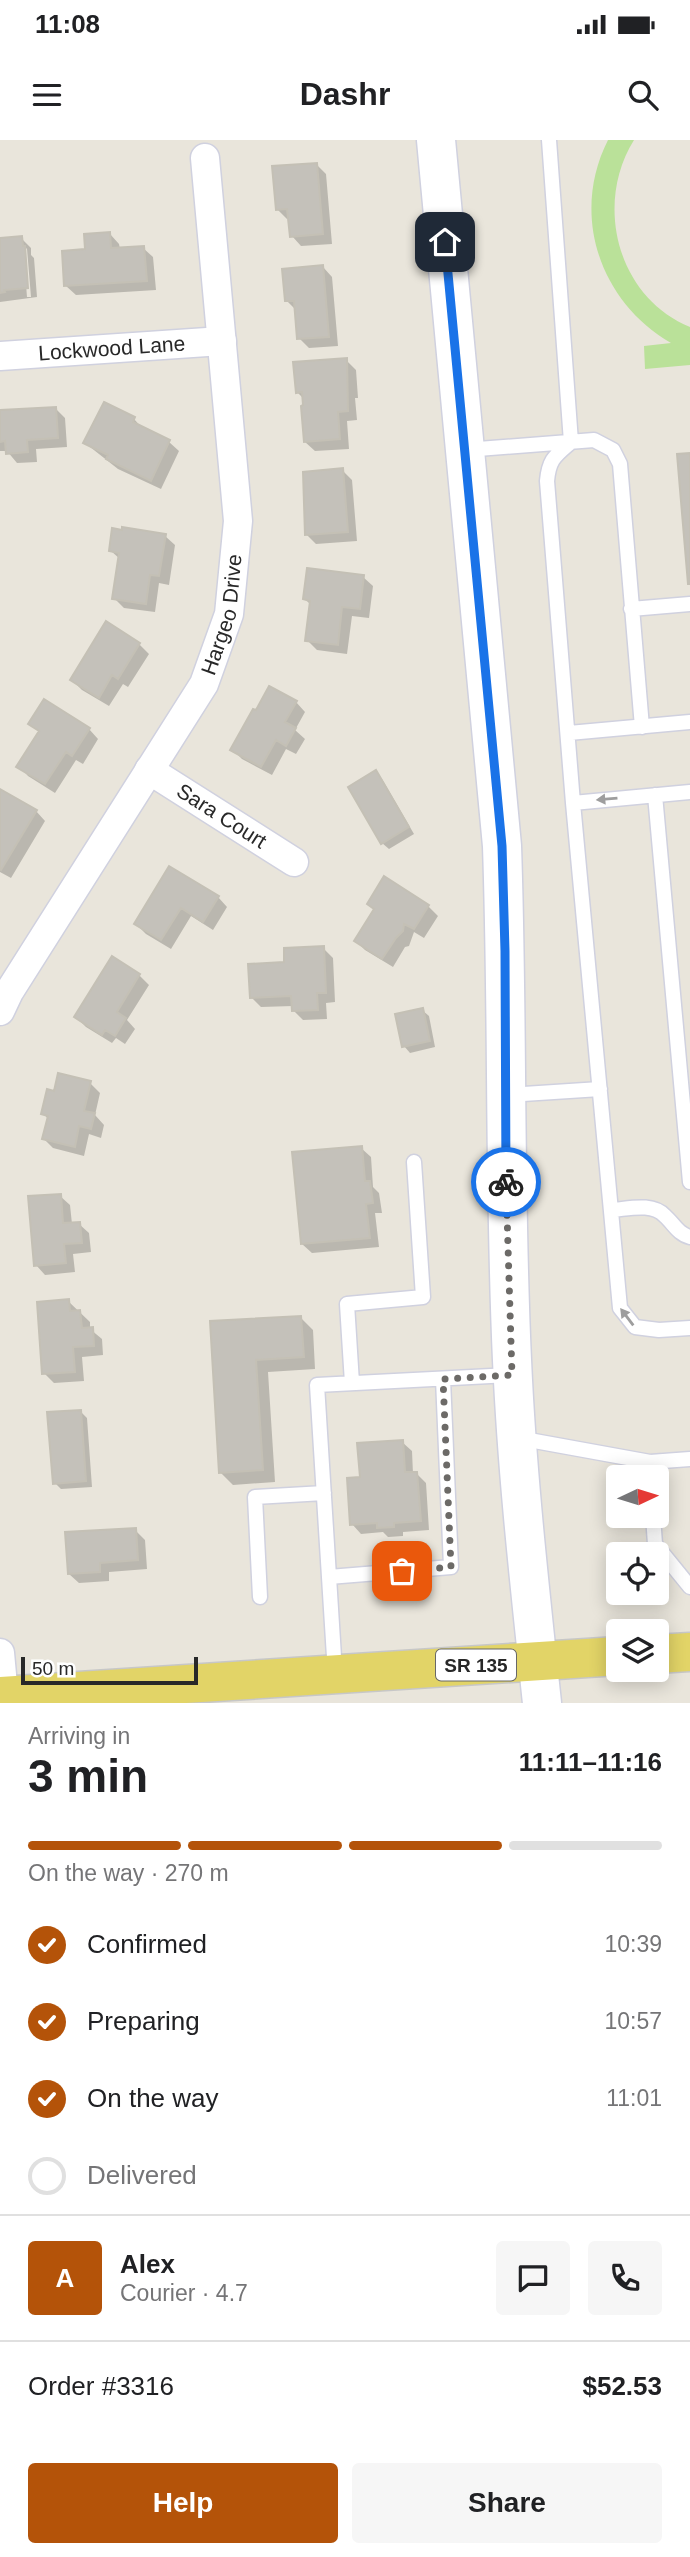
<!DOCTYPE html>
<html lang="en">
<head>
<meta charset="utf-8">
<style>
	:root { --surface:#fff; --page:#f6f6f6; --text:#202124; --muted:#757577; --line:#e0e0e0; --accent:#b45309 }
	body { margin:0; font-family:Helvetica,sans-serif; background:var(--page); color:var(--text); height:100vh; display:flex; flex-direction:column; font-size:26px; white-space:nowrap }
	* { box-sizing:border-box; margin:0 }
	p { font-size:23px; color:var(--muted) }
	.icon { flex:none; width:38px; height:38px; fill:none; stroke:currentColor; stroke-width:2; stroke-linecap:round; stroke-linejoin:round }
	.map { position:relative; height:1563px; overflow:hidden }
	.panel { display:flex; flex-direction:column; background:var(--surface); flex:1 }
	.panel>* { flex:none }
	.needle { width:46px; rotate:86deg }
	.controls { position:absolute; left:606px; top:1325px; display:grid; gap:14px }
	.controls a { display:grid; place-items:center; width:63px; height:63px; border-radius:7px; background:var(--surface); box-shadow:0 4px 18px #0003; font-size:35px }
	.scale { position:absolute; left:21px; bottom:18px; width:177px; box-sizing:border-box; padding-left:7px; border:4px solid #282828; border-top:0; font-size:19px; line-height:24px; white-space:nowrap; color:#282828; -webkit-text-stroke:5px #fff; paint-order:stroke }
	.pin { position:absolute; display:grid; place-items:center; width:60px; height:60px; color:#fff; margin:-30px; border-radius:14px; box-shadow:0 4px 10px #0006 }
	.courier { position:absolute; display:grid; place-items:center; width:70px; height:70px; margin:-35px; border:5px solid #1a73e8; border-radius:50%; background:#fff; color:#222; box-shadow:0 2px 9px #0007 }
	.overview em { font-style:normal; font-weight:700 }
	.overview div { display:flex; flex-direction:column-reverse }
	.overview { display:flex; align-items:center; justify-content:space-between; height:119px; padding:0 28px }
	h1 { font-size:46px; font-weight:700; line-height:52px }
	.bar { display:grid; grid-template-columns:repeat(4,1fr); gap:10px 7px; align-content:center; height:84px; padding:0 28px }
	.bar i { height:9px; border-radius:5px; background:var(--line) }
	.bar .on { background:var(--accent) }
	.bar p { grid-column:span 4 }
	.line { display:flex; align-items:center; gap:18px; padding:0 28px; border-top:2px solid var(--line) }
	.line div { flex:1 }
	.round { display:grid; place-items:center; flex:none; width:74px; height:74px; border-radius:7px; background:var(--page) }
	ol { padding:0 28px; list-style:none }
	li { display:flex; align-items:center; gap:21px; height:77px }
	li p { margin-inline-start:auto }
	li .icon { padding:7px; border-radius:50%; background:var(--accent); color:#fff; stroke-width:4 }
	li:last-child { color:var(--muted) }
	li i { width:38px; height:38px; border:4px solid var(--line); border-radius:50% }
	.action { display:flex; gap:14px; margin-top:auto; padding:14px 28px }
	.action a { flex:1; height:80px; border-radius:7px; background:var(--accent); color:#fff; font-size:28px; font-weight:700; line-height:80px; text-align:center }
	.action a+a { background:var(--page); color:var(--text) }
	.status { display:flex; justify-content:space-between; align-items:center; height:49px; padding:0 35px; background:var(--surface); direction:ltr }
	.status svg { height:19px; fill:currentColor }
	header { display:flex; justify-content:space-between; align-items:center; height:91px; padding:0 28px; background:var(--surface); font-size:32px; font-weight:700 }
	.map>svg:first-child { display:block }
	.pitch { fill:#bae199 }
	.shadow { fill:#0003; fill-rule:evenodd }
	.building { fill:#c4c1ba; stroke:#c4c0b5; stroke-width:2 }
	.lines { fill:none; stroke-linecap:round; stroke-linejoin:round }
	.lane-casing { stroke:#d0d1df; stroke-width:17 }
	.street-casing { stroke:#d0d1df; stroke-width:31 }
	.secondary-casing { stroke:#d0d1df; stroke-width:41 }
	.primary-casing { stroke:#c7c7c7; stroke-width:41 }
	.lane { stroke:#fff; stroke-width:14 }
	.street { stroke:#fff; stroke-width:28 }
	.secondary { stroke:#fff; stroke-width:38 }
	.primary { stroke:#e2d467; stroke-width:38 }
	.oneway { fill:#9e9e9e }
	.done { stroke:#6c6a67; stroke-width:7; stroke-dasharray:0 12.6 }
	.route { stroke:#1a73e8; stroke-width:9 }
	.labels { text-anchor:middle; stroke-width:7; stroke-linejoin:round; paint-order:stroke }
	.shield { fill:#fff; stroke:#686868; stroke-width:2 }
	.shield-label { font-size:19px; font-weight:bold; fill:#282828 }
	.street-label { font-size:21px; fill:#282828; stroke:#fff }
</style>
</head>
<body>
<div class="status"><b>11:08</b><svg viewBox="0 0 49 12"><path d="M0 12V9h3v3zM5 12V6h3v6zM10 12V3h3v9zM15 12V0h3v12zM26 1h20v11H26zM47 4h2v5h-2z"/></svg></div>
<header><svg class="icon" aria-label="menu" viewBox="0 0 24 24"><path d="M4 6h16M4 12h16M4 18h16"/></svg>Dashr<svg class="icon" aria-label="search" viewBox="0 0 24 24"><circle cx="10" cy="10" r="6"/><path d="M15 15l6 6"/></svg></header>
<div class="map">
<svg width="690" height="1563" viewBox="0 0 690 1563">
	<rect width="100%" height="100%" fill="#e9e5db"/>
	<path class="pitch" d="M608 0H634C594 64 617 157 690 187V225L645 229 644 206 671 203C600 162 570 75 608 0Z"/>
	<path class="shadow" d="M317 25 326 34 332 104 301 106 292 96 290 79H287L277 69Z
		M110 94 119 104 120 109 143 108 153 117 156 150 76 155 66 146 86 111Z
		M21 98 31 108V115L34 118 37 157 0 162V110ZM23 105 27 109 31 157H27Z
		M323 127 332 137 338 206 309 208 299 198 296 170 287 161Z
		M346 220 356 230 358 258H355L357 280 347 281 349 309 315 311 305 302 304 259 297 252Z
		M56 269 65 278 67 307 36 309 37 322 17 323 7 311H0V272Z
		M134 279 143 289 169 302 179 311 161 349 118 329 85 303Z
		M342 330 352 340 357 401 316 404 306 394Z
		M165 396 175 405 169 445 159 443 155 472 124 468 114 458 120 419 111 411Z
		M363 437 373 446 369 478 352 476 347 514 317 510 307 500 311 465 305 459Z
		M139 504 149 514 128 547 123 544 109 566 82 550 72 540Z
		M296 562 305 572 295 590 305 599 296 614 286 609 272 635 242 619 232 609Z
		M31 584 89 589 98 599 83 624 76 620 55 653 28 636 19 626 40 593Z
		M375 632 382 639 414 694 389 709 382 703Z
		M0 651 36 671 45 681 11 738 0 732Z
		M170 728 218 757 227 767 213 790 191 776 171 809 146 794 136 784Z
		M428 766 438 776 424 798 414 792 409 806 405 807 393 827 365 810 356 801Z
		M323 808 333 818 335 862 326 863 327 879 303 880 294 871 293 866 261 867 251 857Z
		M113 818 139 835 149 845 127 880 135 889 125 904 116 898 112 903 86 887 76 877Z
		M422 870 429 876 435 907 410 913 404 906Z
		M90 943 100 953 95 975 104 985 101 998 89 994 84 1016 53 1008 44 999 48 979 43 973 55 953Z
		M361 1008 371 1017 373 1047 379 1053 382 1073H375L379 1107 312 1113 302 1104Z
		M60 1056 70 1065 72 1084H79L89 1093 91 1112 73 1114 75 1132 45 1135 36 1125Z
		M68 1161 90 1182V1189L102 1199 103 1215 82 1217 84 1241 54 1243 44 1233Z
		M300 1177 313 1190 315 1229 268 1232 275 1342 233 1345 220 1332 211 1183Z
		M80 1271 87 1278 92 1347 61 1349 55 1343Z
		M402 1302 412 1311 413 1334 416 1333 426 1343 429 1390 403 1392V1396L388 1397 383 1392 361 1394 352 1384 361 1338Z
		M135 1390 145 1400 147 1429 109 1432V1441L79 1443 69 1434Z"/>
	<path class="building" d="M317 23 323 94 290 97 287 69 276 70 272 26Z
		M110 92 111 108 144 106 147 141 64 146 62 111 85 109 84 94Z
		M22 96 23 106H25L28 148 4 150 5 152 0 153V98Z
		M323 125 329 197 297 199 294 161H285L282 129Z
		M347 218 348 271 338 272 340 299 304 302 301 266 303 265 302 252 296 253 293 222Z
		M104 262 135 277 133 282 170 300 151 341 106 319 108 315 83 303Z
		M56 267 58 298 27 300 28 312 6 314 5 301 0 302V270Z
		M690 313V444H688L677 314Z
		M343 328 348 392 305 395 303 332Z
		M122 387 166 394 159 436 150 435 146 464 112 459 119 413 109 411 112 388 122 390Z
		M307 428 364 435 360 469 342 467 338 505 305 501 310 461 303 459Z
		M106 481 140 503 118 539 112 535 99 558 70 540Z
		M269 546 297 561 285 582 296 588 286 606 276 600 261 627 230 610 253 569 256 570Z
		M44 559 90 588 72 616 66 612 45 644 16 627 39 591 28 584Z
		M376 630 409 687 381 704 348 647Z
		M0 649 37 670 1 730 0 729Z
		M169 726 219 756 203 782 181 768 161 800 134 784Z
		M384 736 429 765 414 789 404 784 403 791 396 798 382 819 354 801 374 769 367 764Z
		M324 806 326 853H317L318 870 292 871 291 856 250 858 248 824 284 822V808Z
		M112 816 140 834 117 872 126 878 115 896 105 890 102 895 74 877Z
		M423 868 430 901 402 907 395 874Z
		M58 933 91 941 84 971 95 973 91 989 79 986 75 1007 42 999 48 976 41 974 47 949 54 951Z
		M362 1006 365 1041H370L373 1063 366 1064 370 1098 301 1104 292 1012Z
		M61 1054 63 1083 80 1082 82 1103 64 1104 66 1123 34 1126 28 1056Z
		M69 1159 70 1171 80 1170 82 1188 93 1187 94 1206 73 1207 75 1232 42 1234 37 1162Z
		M301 1176 304 1217 256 1220 263 1330 219 1333 210 1181Z
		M81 1270 86 1341 53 1344 47 1272Z
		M403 1300 405 1332H417L421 1381 394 1383V1387L377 1388V1383L350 1385 347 1338 360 1337 357 1303Z
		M136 1388 138 1420 100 1423V1432L68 1434 65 1392Z"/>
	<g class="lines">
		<defs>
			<path id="lane" d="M549 0 571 302
				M571 302C555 316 549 319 547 341L573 663 620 1168 635 1187 659 1190 690 1188
				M465 310 594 300 613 310 620 324 642 587
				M631 469 690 464
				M569 593 690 582
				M655 655 690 1042
				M573 663 690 652
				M507 955 600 949
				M611 1070C628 1069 652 1062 665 1076 674 1084 678 1094 690 1097
				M352 1243 347 1164 423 1157 414 1022
				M518 1298 650 1322 651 1337
				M650 1322 690 1319
				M653 1376 655 1404 690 1447
				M329 1437 451 1427 443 1239
				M260 1457 255 1357 324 1353
				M335 1533 317 1245 512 1235"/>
			<g id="street">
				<path id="s1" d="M0 216 222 201"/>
				<path id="s2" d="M149 630 294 722"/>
				<path id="s3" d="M0 871 9 852 204 544 229 474 238 381 205 18"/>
				<path d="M0 1513 4 1556"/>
			</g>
			<path id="secondary" d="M436 0 502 706C508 877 504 1048 512 1220 517 1334 530 1449 542 1563"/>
			<path id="primary" d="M656 1514 690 1512
				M0 1556 618 1516"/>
		</defs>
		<use href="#lane" class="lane-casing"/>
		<use href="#street" class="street-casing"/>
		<use href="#secondary" class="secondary-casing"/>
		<use href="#primary" class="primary-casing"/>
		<use href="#lane" class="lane"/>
		<use href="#street" class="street"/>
		<use href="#secondary" class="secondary"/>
		<use href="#primary" class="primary"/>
	</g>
	<defs><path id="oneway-solid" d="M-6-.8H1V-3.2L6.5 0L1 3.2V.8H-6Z" transform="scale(1.75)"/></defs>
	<g class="oneway">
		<use href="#oneway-solid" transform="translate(607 659) rotate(175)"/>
		<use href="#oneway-solid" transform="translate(627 1177) rotate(-127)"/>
	</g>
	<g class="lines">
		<path class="done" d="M402 1431 451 1427 443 1239 512 1235 506 1042"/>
		<path class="route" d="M445 102 502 706 505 811 506 1042"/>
	</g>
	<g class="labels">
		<rect class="shield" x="436" y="1509.5" width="80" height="31" rx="5"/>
		<g class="shield-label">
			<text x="476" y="1532">SR 135</text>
		</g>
		<g class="street-label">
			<text dy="7" stroke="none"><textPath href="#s1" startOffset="112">Lockwood Lane</textPath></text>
			<text dy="7" stroke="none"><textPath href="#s3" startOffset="458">Hargeo Drive</textPath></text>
			<text dy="7" stroke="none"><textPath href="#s2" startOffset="86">Sara Court</textPath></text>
		</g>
	</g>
</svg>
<div class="controls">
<a><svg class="needle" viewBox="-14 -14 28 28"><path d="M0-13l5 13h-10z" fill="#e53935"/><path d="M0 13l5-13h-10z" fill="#757577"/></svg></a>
<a><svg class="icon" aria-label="locate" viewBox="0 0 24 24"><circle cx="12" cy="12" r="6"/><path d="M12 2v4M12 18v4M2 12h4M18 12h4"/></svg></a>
<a><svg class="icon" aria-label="layers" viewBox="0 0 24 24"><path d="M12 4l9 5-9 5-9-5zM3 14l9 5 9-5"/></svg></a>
</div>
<div class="scale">50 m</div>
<div class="pin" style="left:402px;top:1431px;background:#ea580c"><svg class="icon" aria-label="bag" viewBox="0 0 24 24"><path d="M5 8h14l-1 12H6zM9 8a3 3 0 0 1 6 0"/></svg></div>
<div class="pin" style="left:445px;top:102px;background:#1f2937"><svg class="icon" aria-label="home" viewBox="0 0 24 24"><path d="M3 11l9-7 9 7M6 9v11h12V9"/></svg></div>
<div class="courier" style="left:506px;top:1042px"><svg class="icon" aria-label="bike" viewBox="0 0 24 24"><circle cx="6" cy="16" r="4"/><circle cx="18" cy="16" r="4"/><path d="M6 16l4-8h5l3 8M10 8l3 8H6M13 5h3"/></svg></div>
</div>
<section class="panel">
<div class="overview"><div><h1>3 min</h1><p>Arriving in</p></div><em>11:11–11:16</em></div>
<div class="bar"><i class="on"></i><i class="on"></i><i class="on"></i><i></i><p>On the way · 270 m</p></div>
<ol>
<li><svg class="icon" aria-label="check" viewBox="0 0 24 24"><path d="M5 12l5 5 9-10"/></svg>Confirmed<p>10:39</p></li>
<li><svg class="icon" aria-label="check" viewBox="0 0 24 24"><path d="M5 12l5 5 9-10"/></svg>Preparing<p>10:57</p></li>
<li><svg class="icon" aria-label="check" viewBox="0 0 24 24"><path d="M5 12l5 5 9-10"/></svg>On the way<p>11:01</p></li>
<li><i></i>Delivered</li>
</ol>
<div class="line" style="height:126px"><b class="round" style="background:var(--accent);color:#fff">A</b><div><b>Alex</b><p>Courier · 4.7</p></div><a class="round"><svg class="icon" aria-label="chat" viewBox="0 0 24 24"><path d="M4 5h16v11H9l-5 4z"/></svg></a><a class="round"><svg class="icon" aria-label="phone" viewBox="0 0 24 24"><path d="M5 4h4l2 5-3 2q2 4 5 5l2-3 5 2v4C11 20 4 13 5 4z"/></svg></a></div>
<div class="line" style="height:91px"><div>Order #3316</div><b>$52.53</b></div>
<div class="action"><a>Help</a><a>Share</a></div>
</section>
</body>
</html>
